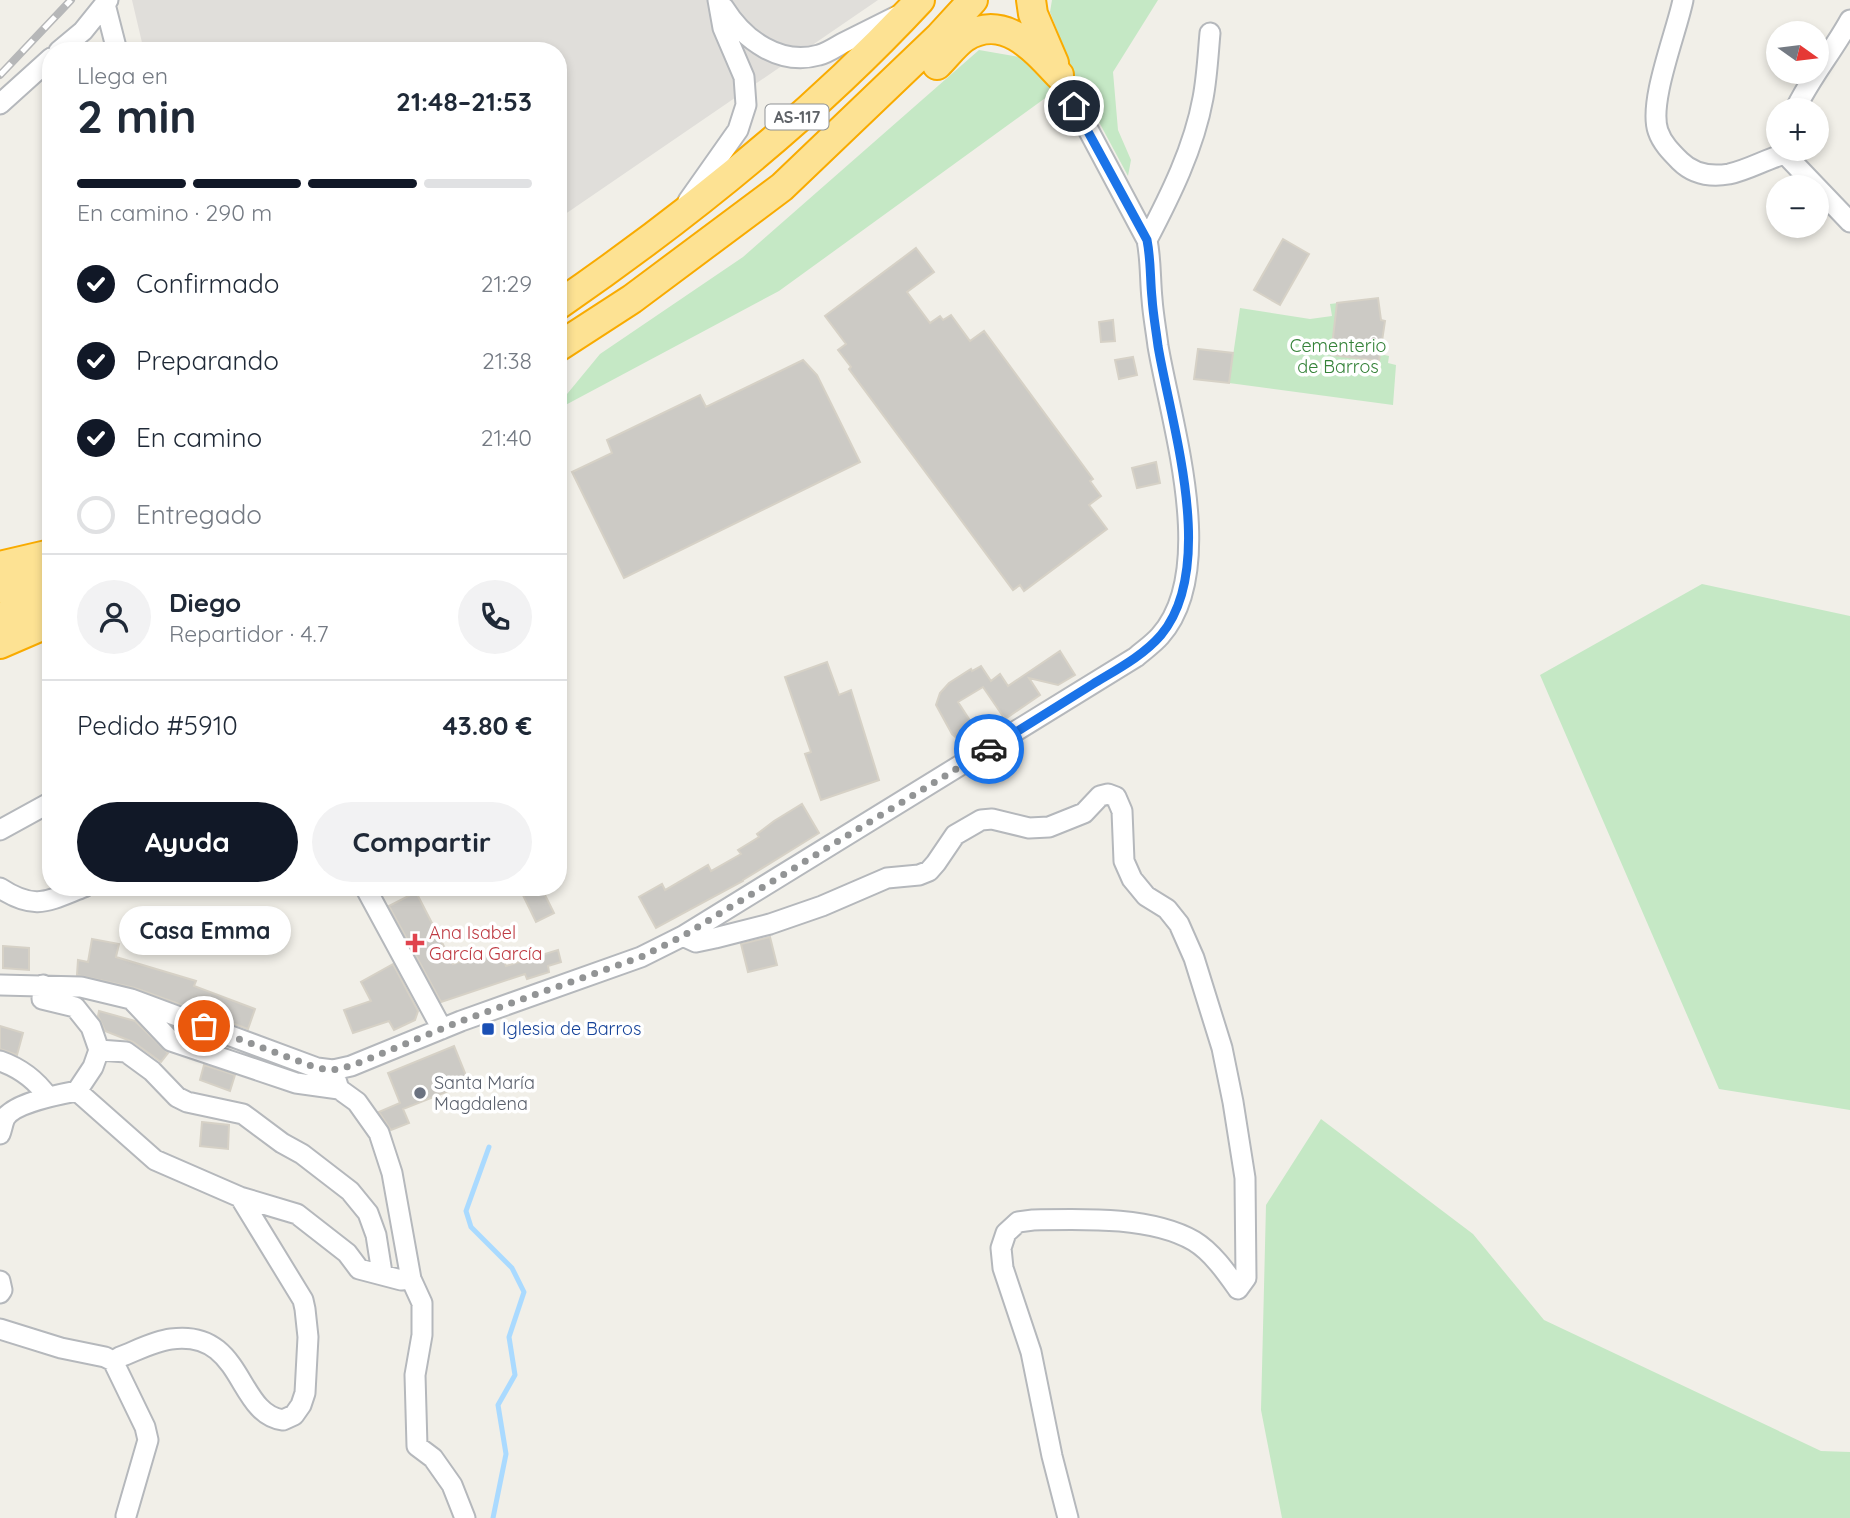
<!DOCTYPE html>
<html lang="es">
<head>
<meta charset="utf-8">
<style>
	:root { --surface:#fff; --page:#f2f2f3; --text:#1f2937; --muted:#747a83; --line:#e0e1e3; --accent:#111827 }
	body { margin:0; font-family:Quicksand,sans-serif; background:var(--page); color:var(--text); height:100vh; display:flex; flex-direction:column; font-size:26px; white-space:nowrap }
	* { box-sizing:border-box; margin:0 }
	p { font-size:23px; color:var(--muted) }
	.icon { flex:none; width:38px; height:38px; fill:none; stroke:currentColor; stroke-width:2; stroke-linecap:round; stroke-linejoin:round }
	.map { position:relative; flex:1; overflow:hidden }
	.sheet { position:absolute; left:42px; top:42px; width:525px; height:854px; display:flex; flex-direction:column; background:var(--surface); border-radius:28px; box-shadow:0 4px 10px #0003 }
	.sheet>* { flex:none }
	.needle { width:46px; rotate:104deg }
	.controls { position:absolute; left:1766px; top:21px; display:grid; gap:14px }
	.controls a { display:grid; place-items:center; width:63px; height:63px; border-radius:50%; background:var(--surface); box-shadow:0 4px 10px #0003; font-size:35px }
	.pin { position:absolute; display:grid; place-items:center; width:60px; height:60px; color:#fff; margin:-30px; border:4px solid #fff; border-radius:50%; box-shadow:0 2px 7px #0007 }
	.courier { position:absolute; display:grid; place-items:center; width:70px; height:70px; margin:-35px; border:5px solid #1a73e8; border-radius:50%; background:#fff; color:#222; box-shadow:0 2px 9px #0007 }
	.bubble { position:absolute; height:49px; border-radius:24px; background:var(--surface); box-shadow:0 4px 10px #0003; font-size:23px; font-weight:700; line-height:49px; text-align:center }
	.summary em { font-style:normal; font-weight:700 }
	.summary div { display:flex; flex-direction:column-reverse }
	.summary { display:flex; align-items:center; justify-content:space-between; height:119px; padding:0 35px }
	h1 { font-size:46px; font-weight:700; line-height:52px }
	.bar { display:grid; grid-template-columns:repeat(4,1fr); gap:10px 7px; align-content:center; height:84px; padding:0 35px }
	.bar i { height:9px; border-radius:5px; background:var(--line) }
	.bar .selected { background:var(--accent) }
	.bar p { grid-column:span 4 }
	.line { display:flex; align-items:center; gap:18px; padding:0 35px; border-top:2px solid var(--line) }
	.line div { flex:1 }
	.round { display:grid; place-items:center; flex:none; width:74px; height:74px; border-radius:37px; background:var(--page) }
	ol { padding:0 35px; list-style:none }
	li { display:flex; align-items:center; gap:21px; height:77px }
	li p { margin-inline-start:auto }
	li .icon { padding:7px; border-radius:50%; background:var(--accent); color:#fff; stroke-width:4 }
	li:last-child { color:var(--muted) }
	li i { width:38px; height:38px; border:4px solid var(--line); border-radius:50% }
	.button { display:flex; gap:14px; margin-top:auto; padding:14px 35px }
	.button a { flex:1; height:80px; border-radius:42px; background:var(--accent); color:#fff; font-size:28px; font-weight:700; line-height:80px; text-align:center }
	.button a+a { background:var(--page); color:var(--text) }
	.map>svg:first-child { display:block }
	.industrial { fill:#e0deda }
	.green { fill:#c5e8c5 }
	.lines { fill:none; stroke-linecap:round; stroke-linejoin:round }
	.stream { stroke:#aadaff; stroke-width:5 }
	.building { fill:#cccac5; stroke:#d6d1c6; stroke-width:2 }
	.minor-casing { stroke:#b5b8bc; stroke-width:23 }
	.highway-casing { stroke:#f9ab00; stroke-width:32 }
	.minor { stroke:#fff; stroke-width:19 }
	.highway { stroke:#fde293; stroke-width:28 }
	.rail-casing { stroke:#b6b7b8; stroke-width:8 }
	.rail { stroke:#fff; stroke-width:5; stroke-dasharray:16; stroke-linecap:butt }
	.done { stroke:#929495; stroke-width:7; stroke-dasharray:0 12.6 }
	.route { stroke:#1a73e8; stroke-width:9 }
	.health-dot { fill:#e0444e; stroke:#fff; stroke-width:2.5 }
	.transit-dot { fill:#1a4fb4; stroke:#fff; stroke-width:2.5 }
	.worship-dot { fill:#6b7280; stroke:#fff; stroke-width:2.5 }
	.labels { text-anchor:middle; stroke-width:7; stroke-linejoin:round; paint-order:stroke }
	.shield { fill:#fff; stroke:#8f9295; stroke-width:2 }
	.shield-label { font-size:16px; font-weight:bold; fill:#5f6368 }
	.park-label { font-size:18px; fill:#348238; stroke:#fff }
	.health-label { font-size:18px; fill:#be3a42; stroke:#fff; text-anchor:start }
	.transit-label { font-size:18px; fill:#164399; stroke:#fff; text-anchor:start }
	.worship-label { font-size:18px; fill:#5b616d; stroke:#fff; text-anchor:start }
</style>
</head>
<body>
<div class="map">
<svg width="1850" height="1518" viewBox="0 0 1850 1518">
	<rect width="100%" height="100%" fill="#f1efe8"/>
	<path class="industrial" d="M132 0H878L558 219V51H144Z"/>
	<path class="green" d="M1052 0H1158L1113 72 1118 130 1131 160 1128 176 1070 68 1069 61 1050 12Z
		M979 50 1036 60 1055 91 779 291 558 409V405L600 354 743 257Z
		M1378 298 1380 319 1385 321 1380 354 1389 356 1388 363 1396 365 1393 405 1229 383 1240 308 1310 319 1332 316 1330 304Z
		M1702 584 1850 616V1110L1719 1089 1540 675Z
		M1321 1119 1473 1234 1544 1320 1821 1451 1850 1452V1518H1282L1261 1410 1266 1205Z"/>
	<g class="lines">
		<path class="stream" d="M489 1147 466 1211 471 1227 512 1268 524 1292 509 1337 515 1375 498 1405 506 1454 493 1518"/>
	</g>
	<path class="building" d="M1283 239 1309 254 1280 305 1254 290Z
		M916 248 934 272 907 292 930 323 940 316 943 320 951 315 970 341 984 331 1093 479 1090 481 1101 496 1089 505 1107 529 1024 591 1020 585 1013 590 849 369 851 367 838 350 846 344 825 316Z
		M1378 298 1381 320 1385 321 1379 361 1331 355 1337 303Z
		M1113 320 1115 341 1101 342 1099 322Z
		M1198 349 1233 353 1229 383 1194 379Z
		M1133 357 1137 375 1119 379 1115 360Z
		M803 360 817 375 860 462 624 578 572 472 612 453 607 440 700 395 706 407Z
		M1156 462 1160 483 1137 488 1132 468Z
		M1060 651 1075 675 1058 685 1029 678 1040 695 1005 719 983 687 958 702 980 736 965 745 952 734 936 705 940 693 949 683 971 669 972 671 981 666 991 681 1000 674 1008 686Z
		M827 662 839 695 851 690 879 780 821 800 805 754 811 752 785 677Z
		M802 804 819 833 743 880V881L656 928 639 897 662 884 665 890 708 865 711 871 741 854 738 850 759 837 757 834 774 821Z
		M519 887H541L554 913 536 922Z
		M416 892 453 964 500 949 506 966 558 950 561 962 548 966 549 972 527 979 525 974 441 1002 389 906Z
		M770 937 777 965 748 972 741 944Z
		M92 939 119 944 116 957 196 981 194 986 255 1009 248 1029 135 988 77 975 78 960 88 962Z
		M3 946 29 948V970L3 968Z
		M393 964 418 1011 415 1020 394 1030 389 1021 353 1033 344 1010 371 1001 361 982Z
		M99 1011 135 1021 168 1053 161 1062 133 1042 105 1031 98 1016Z
		M0 1026 23 1033 17 1055 0 1049Z
		M454 1046 469 1083 403 1109 409 1123 391 1130 379 1112 400 1103 388 1073Z
		M204 1065 235 1075 230 1091 200 1080Z
		M202 1122 229 1125 228 1149 200 1146Z"/>
	<g class="lines">
		<defs>
			<path id="minor" d="M1683 0C1677 31 1648 102 1658 131 1662 143 1671 152 1680 161 1693 174 1711 177 1729 174 1748 170 1766 159 1785 154
				M105 4 117 51
				M724 8C744 40 780 66 819 55 827 53 836 47 843 43 861 34 879 25 897 16
				M59 51 83 31 108 0
				M0 104 51 58
				M1795 110C1810 78 1833 51 1850 20
				M1785 154 1850 222
				M688 201 738 130 746 105 744 77 723 28 718 0
				M1147 240C1170 196 1194 148 1203 98 1207 77 1208 55 1210 33
				M0 830 51 802
				M365 887 442 1029
				M0 888C35 911 48 901 84 887
				M683 936 696 942 715 938 770 924 822 906 887 878 919 875 929 871 936 863 955 835 981 820 992 819 1029 828 1049 827 1084 813 1100 796 1108 794 1116 797 1122 811 1124 861 1132 879 1146 896 1167 909 1179 924 1194 958 1222 1048 1233 1102 1245 1178 1246 1278 1238 1289C1226 1272 1212 1252 1194 1241 1151 1216 1081 1219 1033 1220L1018 1222 1006 1233 1001 1248 1003 1268 1031 1352 1052 1456 1068 1518
				M0 985 81 987 131 999 317 1068 333 1070 351 1066 461 1021 641 957 683 936 1136 657C1144 650 1153 644 1160 636 1219 570 1171 423 1158 346 1156 330 1153 314 1152 299 1150 279 1151 260 1147 240L1059 75
				M134 1002 171 1041 296 1083 339 1089
				M99 1050 126 1052 152 1071 177 1097 187 1102 243 1114 282 1143 302 1154 350 1191 368 1213 376 1235 382 1273
				M0 1061C20 1068 36 1080 48 1097
				M333 1070 339 1089 357 1102 379 1133 392 1173 411 1279 422 1303V1335L415 1375 417 1446 433 1458 452 1485 465 1518
				M77 1091 155 1160 240 1197 297 1214 347 1253 359 1269 401 1280 411 1279
				M0 1134C2 1129 3 1122 5 1118 14 1103 61 1094 77 1091L93 1067 99 1050 91 1027 75 1007 42 999 43 985
				M0 1281 2 1290 0 1293
				M0 1329 61 1348 105 1357 113 1361 145 1427 148 1440 126 1516
				M113 1361 120 1357C136 1351 154 1341 171 1339 244 1329 236 1414 283 1420L294 1415 301 1405 305 1393 308 1337 305 1309 303 1300 240 1197"/>
			<path id="highway" d="M1031 0 1033 14 1054 63
				M937 65C946 56 955 44 965 37 1004 13 1035 49 1059 75
				M558 305C687 216 813 115 920 0
				M558 347 632 299 782 187 940 36 973 0
				M0 566 51 554
				M0 588 51 572
				M0 617 51 600
				M0 644 51 622"/>
		</defs>
		<use href="#minor" class="minor-casing"/>
		<use href="#highway" class="highway-casing"/>
		<use href="#minor" class="minor"/>
		<use href="#highway" class="highway"/>
		<defs>
			<path id="rail" d="M0 75 71 0"/>
		</defs>
		<use href="#rail" class="rail-casing"/>
		<use href="#rail" class="rail"/>
	</g>
	<g class="lines">
		<path class="done" d="M204 1026 317 1068 333 1070 351 1066 461 1021 641 957 683 936 989 749"/>
		<path class="route" d="M989 749C1023 728 1058 706 1093 684 1116 670 1143 656 1161 635 1218 566 1171 424 1158 346 1156 330 1153 314 1152 298 1150 279 1151 260 1147 240L1074 106"/>
	</g>
	<path class="health-dot" d="M411.5 932.5h7v7h7v7h-7v7h-7v-7h-7v-7h7z"/>
	<rect class="transit-dot" x="481" y="1022" width="14" height="14" rx="3.5"/>
	<circle class="worship-dot" cx="420" cy="1093" r="7"/>
	<g class="labels">
		<rect class="shield" x="765.5" y="104.5" width="63" height="25" rx="5"/>
		<g class="shield-label">
			<text x="797" y="123">AS-117</text>
		</g>
		<g class="park-label">
			<text x="1338" y="352">Cementerio<tspan x="1338" dy="21">de Barros</tspan></text>
		</g>
		<g class="health-label">
			<text x="429" y="939">Ana Isabel<tspan x="429" dy="21">García García</tspan></text>
		</g>
		<g class="transit-label">
			<text x="502" y="1035">Iglesia de Barros</text>
		</g>
		<g class="worship-label">
			<text x="434" y="1089">Santa María<tspan x="434" dy="21">Magdalena</tspan></text>
		</g>
	</g>
</svg>
<div class="controls">
<a><svg class="needle" viewBox="-14 -14 28 28"><path d="M0-13l5 13h-10z" fill="#e53935"/><path d="M0 13l5-13h-10z" fill="#747a83"/></svg></a>
<a>+</a>
<a>−</a>
</div>
<div class="pin" style="left:204px;top:1026px;background:#ea580c"><svg class="icon" aria-label="bag" viewBox="0 0 24 24"><path d="M5 8h14l-1 12H6zM9 8a3 3 0 0 1 6 0"/></svg></div>
<div class="pin" style="left:1074px;top:106px;background:#1f2937"><svg class="icon" aria-label="home" viewBox="0 0 24 24"><path d="M3 11l9-7 9 7M6 9v11h12V9"/></svg></div>
<div class="courier" style="left:989px;top:749px"><svg class="icon" aria-label="car" viewBox="0 0 24 24"><path d="M5 17H2v-5l4-1 3-4h7l3 4 3 1v5h-3M9 17h6M6 11h13"/><circle cx="7" cy="17" r="2"/><circle cx="17" cy="17" r="2"/></svg></div>
<div class="bubble" style="left:119px;top:906px;width:172px">Casa Emma</div>
<section class="sheet">
<div class="summary"><div><h1>2 min</h1><p>Llega en</p></div><em>21:48–21:53</em></div>
<div class="bar"><i class="selected"></i><i class="selected"></i><i class="selected"></i><i></i><p>En camino · 290 m</p></div>
<ol>
<li><svg class="icon" aria-label="check" viewBox="0 0 24 24"><path d="M5 12l5 5 9-10"/></svg>Confirmado<p>21:29</p></li>
<li><svg class="icon" aria-label="check" viewBox="0 0 24 24"><path d="M5 12l5 5 9-10"/></svg>Preparando<p>21:38</p></li>
<li><svg class="icon" aria-label="check" viewBox="0 0 24 24"><path d="M5 12l5 5 9-10"/></svg>En camino<p>21:40</p></li>
<li><i></i>Entregado</li>
</ol>
<div class="line" style="height:126px"><a class="round"><svg class="icon" aria-label="person" viewBox="0 0 24 24"><circle cx="12" cy="8" r="4"/><path d="M4 21q1-7 8-7t8 7"/></svg></a><div><b>Diego</b><p>Repartidor · 4.7</p></div><a class="round"><svg class="icon" aria-label="phone" viewBox="0 0 24 24"><path d="M5 4h4l2 5-3 2q2 4 5 5l2-3 5 2v4C11 20 4 13 5 4z"/></svg></a></div>
<div class="line" style="height:91px"><div>Pedido #5910</div><b>43.80 €</b></div>
<div class="button"><a>Ayuda</a><a>Compartir</a></div>
</section>
</div>
</body>
</html>
